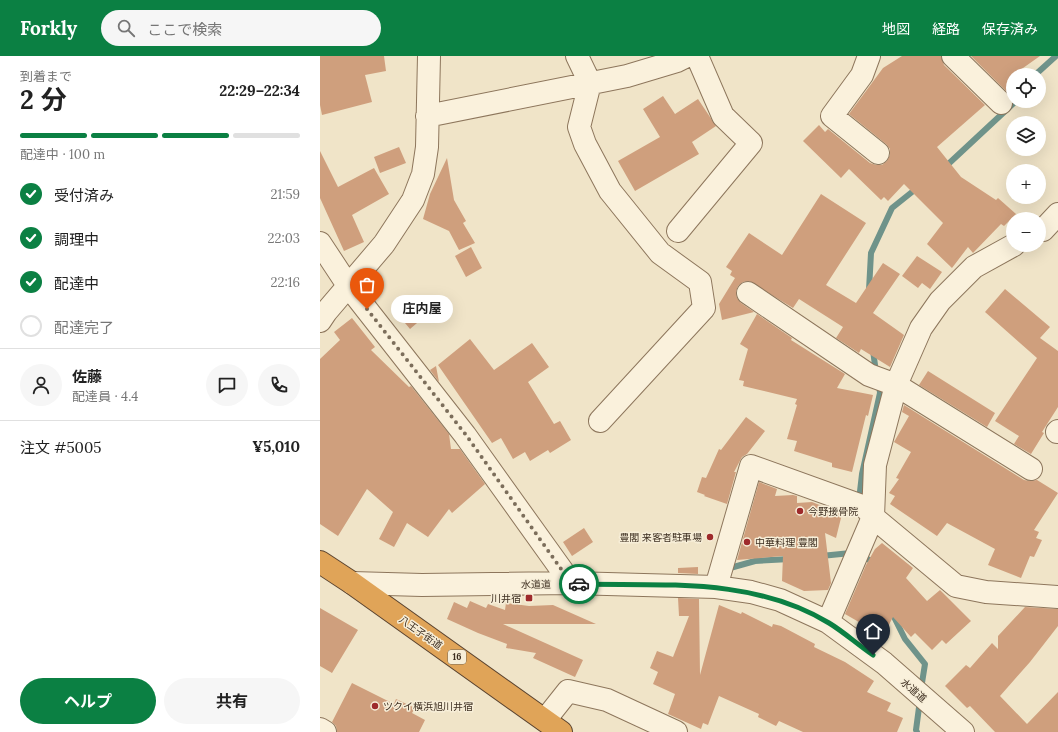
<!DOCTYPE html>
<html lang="ja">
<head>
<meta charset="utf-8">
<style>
	:root { --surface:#fff; --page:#f6f6f6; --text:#222; --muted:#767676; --line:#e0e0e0; --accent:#0b8043 }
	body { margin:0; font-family:Lora,"Noto Sans JP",serif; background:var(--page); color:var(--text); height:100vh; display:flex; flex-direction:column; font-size:15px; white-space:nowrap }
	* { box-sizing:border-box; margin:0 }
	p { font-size:13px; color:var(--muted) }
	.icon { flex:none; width:22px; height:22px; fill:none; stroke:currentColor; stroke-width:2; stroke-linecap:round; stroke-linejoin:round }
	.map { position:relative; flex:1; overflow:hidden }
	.panel { display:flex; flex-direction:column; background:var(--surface); width:320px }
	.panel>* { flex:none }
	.tools { position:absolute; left:686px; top:12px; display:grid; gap:8px }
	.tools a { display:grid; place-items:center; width:40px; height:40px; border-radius:50%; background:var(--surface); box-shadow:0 4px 16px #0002; font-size:20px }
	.pin { position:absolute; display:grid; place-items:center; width:34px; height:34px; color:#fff; margin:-41px -17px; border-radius:50% 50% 50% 0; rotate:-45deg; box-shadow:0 0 4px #0007 }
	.pin .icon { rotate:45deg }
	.courier { position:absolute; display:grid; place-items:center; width:40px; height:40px; margin:-20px; border:3px solid #0b8043; border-radius:50%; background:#fff; color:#222; box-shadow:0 1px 5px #0007 }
	.bubble { position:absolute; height:28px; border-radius:14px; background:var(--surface); box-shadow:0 4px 16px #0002; font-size:13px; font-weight:700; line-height:28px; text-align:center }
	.head em { font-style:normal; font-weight:700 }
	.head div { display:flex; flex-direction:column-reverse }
	.head { display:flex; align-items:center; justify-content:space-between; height:68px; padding:0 20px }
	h1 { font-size:26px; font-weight:700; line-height:30px }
	.bar { display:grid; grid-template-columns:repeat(4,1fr); gap:6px 4px; align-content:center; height:48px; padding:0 20px }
	.bar i { height:5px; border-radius:3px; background:var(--line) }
	.bar .current { background:var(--accent) }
	.bar p { grid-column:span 4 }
	.line { display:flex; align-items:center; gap:10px; padding:0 20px; border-top:1px solid var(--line) }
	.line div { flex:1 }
	.round { display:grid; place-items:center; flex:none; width:42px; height:42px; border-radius:21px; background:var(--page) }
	ol { padding:0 20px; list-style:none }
	li { display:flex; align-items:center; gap:12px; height:44px }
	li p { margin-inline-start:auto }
	li .icon { padding:4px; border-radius:50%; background:var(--accent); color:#fff; stroke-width:4 }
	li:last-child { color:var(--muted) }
	li i { width:22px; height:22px; border:2px solid var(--line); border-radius:50% }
	.cta { display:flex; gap:8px; margin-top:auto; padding:8px 20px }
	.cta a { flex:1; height:46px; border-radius:24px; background:var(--accent); color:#fff; font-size:16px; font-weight:700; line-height:46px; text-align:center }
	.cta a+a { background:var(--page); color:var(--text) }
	header { display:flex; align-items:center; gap:24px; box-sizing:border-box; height:56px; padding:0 20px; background:var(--accent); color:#fff }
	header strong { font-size:19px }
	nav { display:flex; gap:22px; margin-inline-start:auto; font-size:14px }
	.search { width:280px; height:36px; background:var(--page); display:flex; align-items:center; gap:10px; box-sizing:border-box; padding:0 14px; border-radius:22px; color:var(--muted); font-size:15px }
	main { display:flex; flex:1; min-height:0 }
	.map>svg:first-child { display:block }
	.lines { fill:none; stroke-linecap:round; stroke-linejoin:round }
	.stream { stroke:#6f938a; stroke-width:6 }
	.building { fill:#cf9f7d }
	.minor-casing { stroke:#8d765c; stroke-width:24 }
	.highway-casing { stroke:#5b4430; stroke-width:24 }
	.minor { stroke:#faf1dc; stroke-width:22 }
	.highway { stroke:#e0a458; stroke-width:22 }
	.done { stroke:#7c6e5b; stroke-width:4; stroke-dasharray:0 7.2 }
	.route { stroke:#0b8043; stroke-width:5 }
	.poi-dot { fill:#9e2a2b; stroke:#f7eed8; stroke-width:1.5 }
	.labels { text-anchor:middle; stroke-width:3; stroke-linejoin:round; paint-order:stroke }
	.shield { fill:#f7eed8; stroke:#756857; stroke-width:1 }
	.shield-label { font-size:9px; font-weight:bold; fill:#3d2e20 }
	.poi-label { font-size:10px; fill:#3d2e20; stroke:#f7eed8; text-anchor:start }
	.street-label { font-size:10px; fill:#3d2e20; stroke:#f7eed8 }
</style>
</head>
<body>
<header>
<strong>Forkly</strong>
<div class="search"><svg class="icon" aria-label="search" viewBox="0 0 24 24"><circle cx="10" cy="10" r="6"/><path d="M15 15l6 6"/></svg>ここで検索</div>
<nav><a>地図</a><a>経路</a><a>保存済み</a></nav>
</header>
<main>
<section class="panel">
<div class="head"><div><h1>2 分</h1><p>到着まで</p></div><em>22:29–22:34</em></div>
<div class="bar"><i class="current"></i><i class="current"></i><i class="current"></i><i></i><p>配達中 · 100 m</p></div>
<ol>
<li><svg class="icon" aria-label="check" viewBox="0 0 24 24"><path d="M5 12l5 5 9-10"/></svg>受付済み<p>21:59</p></li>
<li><svg class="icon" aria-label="check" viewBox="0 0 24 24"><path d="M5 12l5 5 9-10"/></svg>調理中<p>22:03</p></li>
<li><svg class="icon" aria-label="check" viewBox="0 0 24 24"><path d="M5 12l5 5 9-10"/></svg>配達中<p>22:16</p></li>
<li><i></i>配達完了</li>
</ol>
<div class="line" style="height:72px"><a class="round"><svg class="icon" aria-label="person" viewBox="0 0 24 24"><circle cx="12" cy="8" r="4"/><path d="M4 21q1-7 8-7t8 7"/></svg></a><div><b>佐藤</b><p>配達員 · 4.4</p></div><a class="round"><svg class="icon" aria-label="chat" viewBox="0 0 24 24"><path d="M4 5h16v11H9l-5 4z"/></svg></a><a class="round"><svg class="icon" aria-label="phone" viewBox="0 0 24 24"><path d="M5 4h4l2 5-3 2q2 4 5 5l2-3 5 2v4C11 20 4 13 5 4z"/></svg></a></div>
<div class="line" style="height:52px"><div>注文 #5005</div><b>¥5,010</b></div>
<div class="cta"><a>ヘルプ</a><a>共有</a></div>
</section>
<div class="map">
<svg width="738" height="676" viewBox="0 0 738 676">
	<rect width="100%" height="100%" fill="#f0e4c8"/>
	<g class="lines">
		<path class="stream" d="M715 19 736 0
			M624 112 696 45
			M549 234 551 197 572 152 597 132
			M553 294 556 317
			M539 444 542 418 560 337 559 328
			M501 500 531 497 550 504 552 510
			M410 512 435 505 470 503
			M572 557 585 583 605 608 601 633
			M597 676 596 674 600 644"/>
	</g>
	<path class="building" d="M0 0H64L66 15 45 19 52 46 2 59 0 49Z
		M582 0H621L624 9 665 49 617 91 641 121 676 144 678 142 696 158 684 170 681 168 653 197 648 191 632 212 607 188 623 167 584 128 568 145 564 141 561 144 529 113 521 122 483 85 499 69 505 76 508 73 550 107 556 109H562L567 105 570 99V93L566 88 529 58 563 12Z
		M651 0H720L693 19V33L688 37Z
		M343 40 355 58 378 43 396 70 372 86 379 98 315 135 298 105 340 81 323 53Z
		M79 91 86 107 60 117 54 101Z
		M0 95 18 131 54 112 69 138 32 159 44 186 24 195 0 142Z
		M127 102 134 144 146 165 143 167 155 187 139 194 129 175 103 163 110 138Z
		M501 138 546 167 506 229 536 247 563 207 580 218 553 257 584 279 570 311 541 293 539 297 516 282 523 271 479 243 473 252 429 225 423 226 418 230 416 236 417 242 421 247 434 256 402 264 399 248 415 222 410 219 412 215 406 211 429 177 462 199Z
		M151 191 162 212 146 221 135 200Z
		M597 200 622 216 610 233 602 227 598 232 582 220Z
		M685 233 730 271 720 282 738 295V351L722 376 724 377 711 398 694 388 699 380 675 365 717 302 665 256Z
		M89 243 104 261 90 273 75 255Z
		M437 258 472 282 471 284 525 318 517 332 553 339 548 360 546 359 532 416 512 411V407L474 395 477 385 467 383 477 349 475 348 477 343 423 330 424 325 419 324 428 293 420 288Z
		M32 262 55 291 51 294 89 331 91 330 129 378 131 393H140L165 428 132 457 129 453 108 481 87 467 74 491 59 483 73 456 47 433 18 480 0 468V303L20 284 14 276Z
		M150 283 174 314 212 287 229 311 208 326 234 368 240 365 251 384 230 397 228 394 210 405 205 396 193 403 181 382 172 387 118 309Z
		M116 310 119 326 110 314Z
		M608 315 675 357 667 371 599 329Z
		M584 349 704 424 710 425 717 424 738 437 714 474 719 476 716 482 722 484 714 501 710 500 701 522 668 509 675 493 627 467 617 480 570 448 575 440 569 437 579 423 576 422 591 396 574 386 589 360 582 356Z
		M426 361 445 375 427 398 422 401 414 416H416L407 448 384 440 385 439 377 436 382 421 386 422 399 393 401 394Z
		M439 426 457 433 455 440 473 439 477 440V447L492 446 522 458 516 482 505 477 511 527 508 534 484 535 462 525 463 500 417 504Z
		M264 472 273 486 252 500 243 486Z
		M562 487 593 512 586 522 607 545 620 534 651 565 626 588 622 584 612 594 595 577 591 581 573 561 563 580 525 558 546 509 555 493Z
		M378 511V518L358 517V512Z
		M358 542 379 543 380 619 399 549 421 558 422 556 452 571 453 568 461 570 495 588 494 591 525 606 554 625 547 636 571 647 567 655 583 662 577 676H483L459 665 456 670 438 661 439 658 399 640 388 669 383 667 381 673 348 658 355 638 333 628 338 616 330 612 337 595 353 601 369 560H359Z
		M150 545 166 552 168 548 185 554 186 547 209 550 233 549 276 568H183L263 604 255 621 213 602 216 597 186 592 187 588 158 577 127 563 134 546 147 552Z
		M705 551 738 553V570L710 606 680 640 707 668 738 636V676H675L650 650 647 652 625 630 646 609 650 612 672 587 678 593V580Z
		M0 552 38 574 12 617 0 610Z
		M32 627 74 648 76 643 95 652 92 657 105 664 99 676H17L16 670 12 666Z"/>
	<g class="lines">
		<defs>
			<path id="minor" d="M257 0 270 27 259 71 265 88 290 135 340 197 380 226 384 252 280 365
				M549 0 542 19 512 60 558 97
				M633 0 681 47
				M107 60 307 20 357 5 367 0
				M723 174 738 158
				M358 175 431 87 403 60 377 0
				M0 187 29 231 145 379 251 527
				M428 237 549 319 576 329 711 413
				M0 265 6 256 64 188 93 144 103 118 107 91 109 0
				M737 376 738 375
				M32 527 102 529 251 527 396 531 431 536 460 544 508 566 564 607 643 676
				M396 531 431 410 545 451 553 461 636 530 666 536 738 541
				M508 566 553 461 555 409 576 329 601 272 620 245 654 211 694 189
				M225 664 248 635 287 644 356 676
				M0 673 5 676"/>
			<path id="highway" d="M0 506 32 527 241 676"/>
		</defs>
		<use href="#minor" class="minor-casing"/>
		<use href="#highway" class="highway-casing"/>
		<use href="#minor" class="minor"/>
		<use href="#highway" class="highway"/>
	</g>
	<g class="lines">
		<path class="done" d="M47 253 146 379 251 527 259 528"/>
		<path class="route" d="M259 528C344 530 433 521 509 567 524 576 538 589 553 599"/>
	</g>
	<g class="poi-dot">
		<circle cx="480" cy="455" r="4"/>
		<circle cx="390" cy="481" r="4"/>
		<circle cx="427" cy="486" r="4"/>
		<rect x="205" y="538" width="8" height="8" rx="2"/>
		<circle cx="55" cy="650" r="4"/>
	</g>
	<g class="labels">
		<rect class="shield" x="128" y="594" width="18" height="14" rx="3"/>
		<g class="shield-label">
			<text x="137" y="604">16</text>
		</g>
		<g class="poi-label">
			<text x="488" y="459">今野接骨院</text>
			<text x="382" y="485" text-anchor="end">豊閣 来客者駐車場</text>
			<text x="435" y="490">中華料理 豊閣</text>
			<text x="201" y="546" text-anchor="end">川井宿</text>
			<text x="63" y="654">ツクイ横浜旭川井宿</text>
		</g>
		<g class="street-label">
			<text transform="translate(216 528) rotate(-1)" y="4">水道道</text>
			<text transform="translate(101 576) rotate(35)" y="4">八王子街道</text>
			<text transform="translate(594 634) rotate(41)" y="4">水道道</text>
		</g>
	</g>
</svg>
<div class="tools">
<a><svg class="icon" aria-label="locate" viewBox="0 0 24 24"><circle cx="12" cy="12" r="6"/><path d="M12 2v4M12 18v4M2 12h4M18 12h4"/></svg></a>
<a><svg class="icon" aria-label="layers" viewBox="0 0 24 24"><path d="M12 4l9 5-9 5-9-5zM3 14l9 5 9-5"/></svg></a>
<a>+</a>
<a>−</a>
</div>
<div class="pin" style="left:47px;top:253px;background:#ea580c"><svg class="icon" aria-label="bag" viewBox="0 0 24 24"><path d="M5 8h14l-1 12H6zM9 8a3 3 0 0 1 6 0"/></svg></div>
<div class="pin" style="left:553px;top:599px;background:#1f2937"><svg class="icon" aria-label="home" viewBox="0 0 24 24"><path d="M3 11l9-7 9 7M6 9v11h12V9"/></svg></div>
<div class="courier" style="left:259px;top:528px"><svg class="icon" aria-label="car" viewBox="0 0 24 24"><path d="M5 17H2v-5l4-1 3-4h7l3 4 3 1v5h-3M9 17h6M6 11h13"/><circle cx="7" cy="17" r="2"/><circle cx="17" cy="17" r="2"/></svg></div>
<div class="bubble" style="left:71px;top:239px;width:62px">庄内屋</div>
</div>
</main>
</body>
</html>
